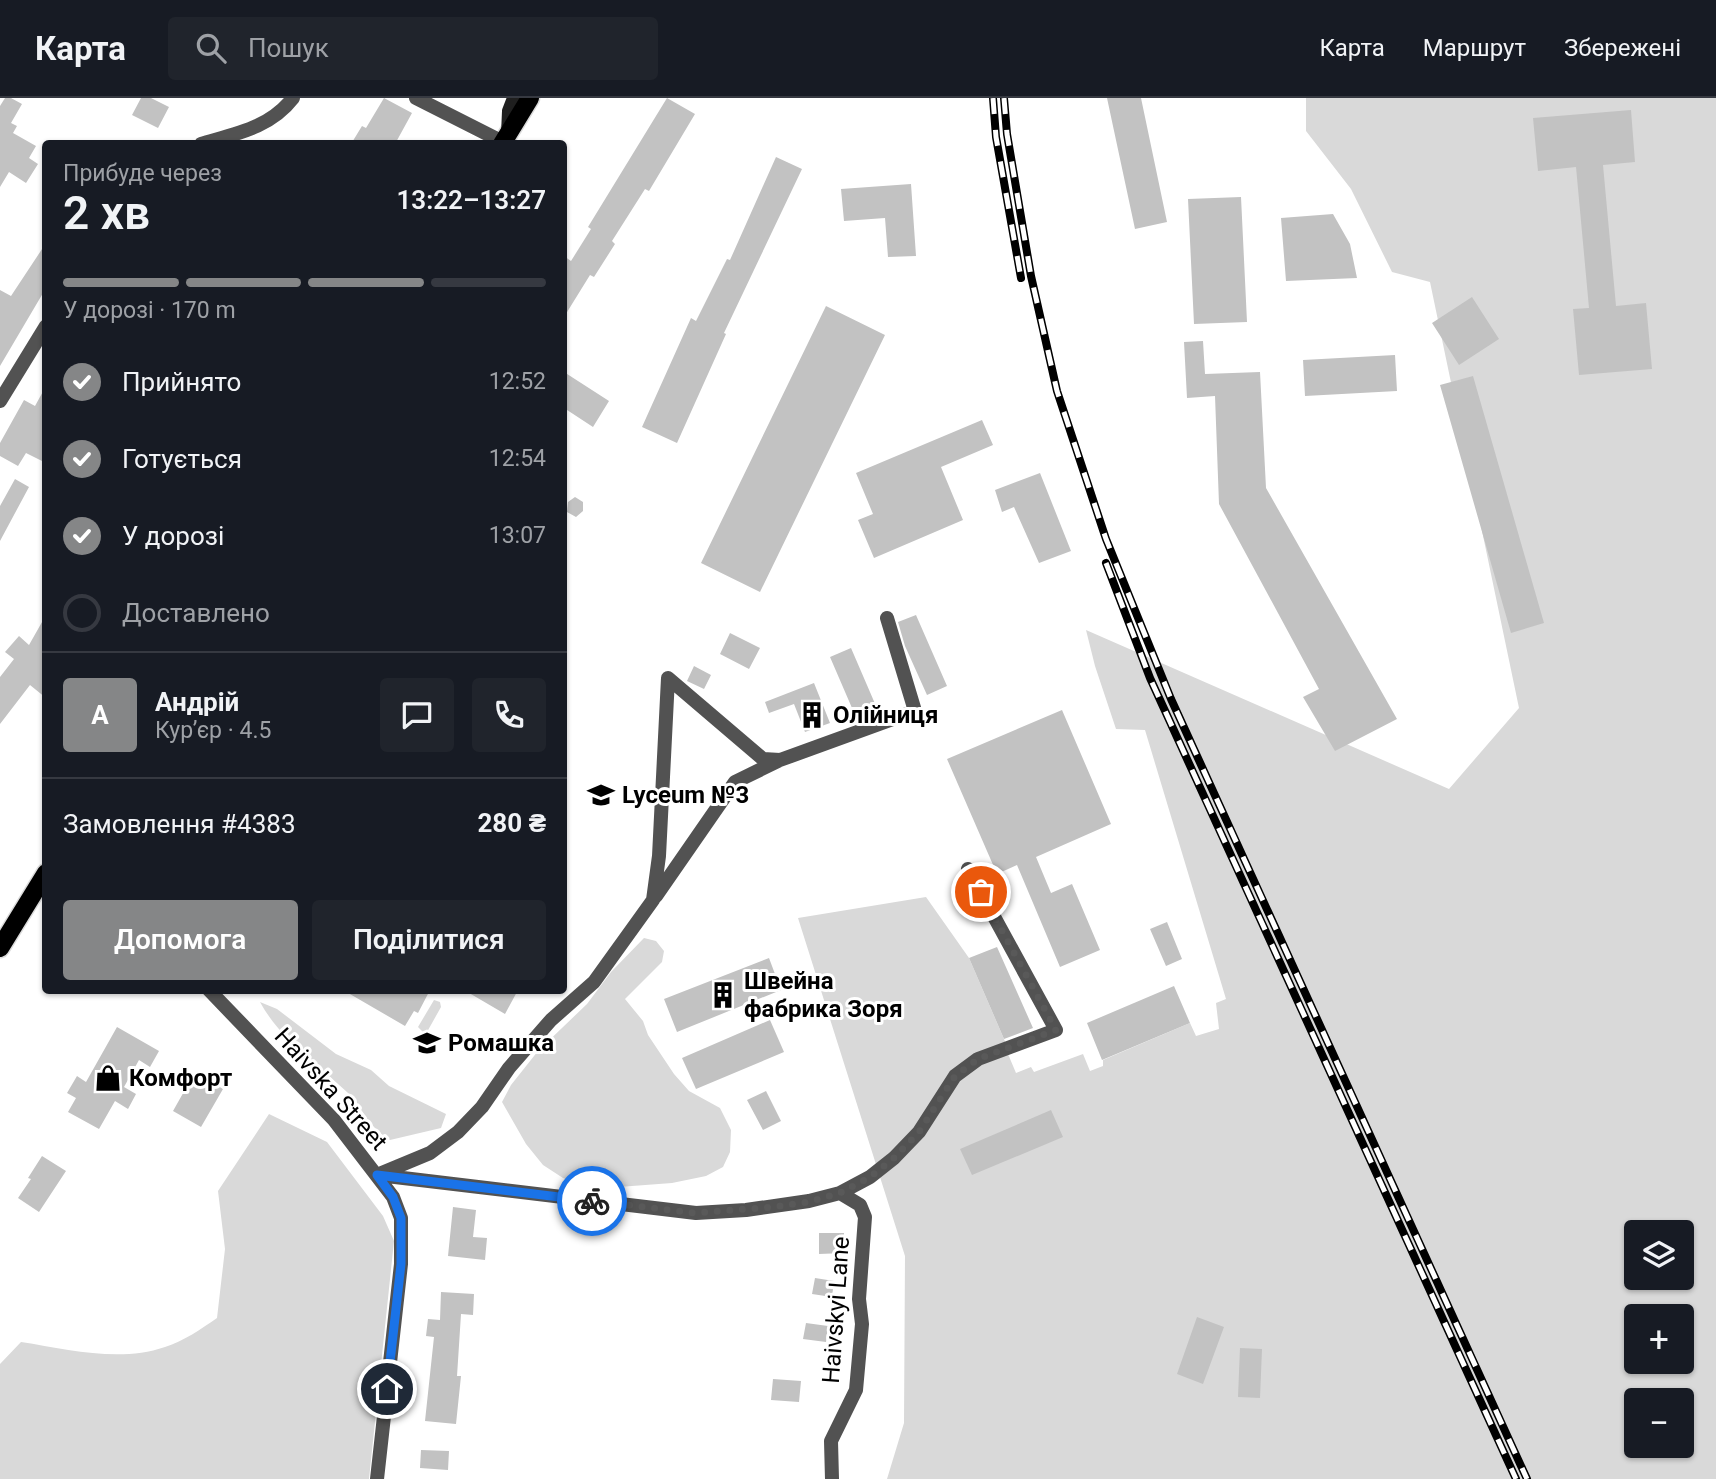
<!DOCTYPE html>
<html lang="uk">
<head>
<meta charset="utf-8">
<style>
	:root { --surface:#171b24; --page:#20242c; --text:#f1f3f6; --muted:#9ea1a6; --line:#363941; --accent:#858687 }
	body { margin:0; font-family:Roboto,sans-serif; background:var(--page); color:var(--text); height:100vh; display:flex; flex-direction:column; font-size:26px; white-space:nowrap }
	* { box-sizing:border-box; margin:0 }
	p { font-size:23px; color:var(--muted) }
	.icon { flex:none; width:38px; height:38px; fill:none; stroke:currentColor; stroke-width:2; stroke-linecap:round; stroke-linejoin:round }
	.map { position:relative; flex:1; overflow:hidden }
	.panel { position:absolute; left:42px; top:42px; width:525px; height:854px; display:flex; flex-direction:column; background:var(--surface); border-radius:7px; box-shadow:0 2px 5px #0004 }
	.panel>* { flex:none }
	.controls { position:absolute; left:1624px; top:1122px; display:grid; gap:14px }
	.controls a { display:grid; place-items:center; width:70px; height:70px; border-radius:7px; background:var(--surface); box-shadow:0 2px 5px #0004; font-size:35px }
	.pin { position:absolute; display:grid; place-items:center; width:60px; height:60px; color:#fff; margin:-30px; border:4px solid #fff; border-radius:50%; box-shadow:0 2px 7px #0007 }
	.courier { position:absolute; display:grid; place-items:center; width:70px; height:70px; margin:-35px; border:5px solid #1a73e8; border-radius:50%; background:#fff; color:#222; box-shadow:0 2px 9px #0007 }
	.overview em { font-style:normal; font-weight:600 }
	.overview div { display:flex; flex-direction:column-reverse }
	.overview { display:flex; align-items:center; justify-content:space-between; height:119px; padding:0 21px }
	h1 { font-size:46px; font-weight:600; line-height:52px }
	.bar { display:grid; grid-template-columns:repeat(4,1fr); gap:10px 7px; align-content:center; height:84px; padding:0 21px }
	.bar i { height:9px; border-radius:5px; background:var(--line) }
	.bar .current { background:var(--accent) }
	.bar p { grid-column:span 4 }
	.line { display:flex; align-items:center; gap:18px; padding:0 21px; border-top:2px solid var(--line) }
	.line div { flex:1 }
	.round { display:grid; place-items:center; flex:none; width:74px; height:74px; border-radius:7px; background:var(--page) }
	ol { padding:0 21px; list-style:none }
	li { display:flex; align-items:center; gap:21px; height:77px }
	li p { margin-inline-start:auto }
	li .icon { padding:7px; border-radius:50%; background:var(--accent); color:#fff; stroke-width:4 }
	li:last-child { color:var(--muted) }
	li i { width:38px; height:38px; border:4px solid var(--line); border-radius:50% }
	.button { display:flex; gap:14px; margin-top:auto; padding:14px 21px }
	.button a { flex:1; height:80px; border-radius:7px; background:var(--accent); color:#fff; font-size:28px; font-weight:600; line-height:80px; text-align:center }
	.button a+a { background:var(--page); color:var(--text) }
	header { display:flex; align-items:center; gap:42px; box-sizing:border-box; height:98px; padding:0 35px; background:var(--surface); border-bottom:2px solid var(--line) }
	header strong { font-size:33px }
	nav { display:flex; gap:38px; margin-inline-start:auto; font-size:24px }
	.search { width:490px; height:63px; background:var(--page); display:flex; align-items:center; gap:18px; box-sizing:border-box; padding:0 24px; border-radius:7px; color:var(--muted); font-size:26px }
	.map>svg:first-child { display:block }
	.green { fill:#d9d9d9; fill-rule:evenodd }
	.building { fill:#c2c2c2 }
	.lines { fill:none; stroke-linecap:round; stroke-linejoin:round }
	.primary-casing { stroke:#dbdbdb; stroke-width:21 }
	.minor { stroke:#525252; stroke-width:14 }
	.secondary { stroke:#1f1f1f; stroke-width:14 }
	.primary { stroke:#000; stroke-width:18 }
	.rail-casing { stroke:#000; stroke-width:8 }
	.rail { stroke:#fff; stroke-width:5; stroke-dasharray:16; stroke-linecap:butt }
	.done { stroke:#595959; stroke-width:7; stroke-dasharray:0 12.6 }
	.route { stroke:#1a73e8; stroke-width:9 }
	.labels { text-anchor:middle; stroke-width:6; stroke-linejoin:round; paint-order:stroke }
	.poi-label { font-size:24px; font-weight:bold; fill:#000; stroke:#fff; text-anchor:start }
	.street-label { font-size:24px; fill:#000; stroke:#fff }
</style>
</head>
<body>
<header>
<strong>Карта</strong>
<div class="search"><svg class="icon" aria-label="search" viewBox="0 0 24 24"><circle cx="10" cy="10" r="6"/><path d="M15 15l6 6"/></svg>Пошук</div>
<nav><a>Карта</a><a>Маршрут</a><a>Збережені</a></nav>
</header>
<div class="map">
<svg width="1716" height="1381" viewBox="0 0 1716 1381">
	<rect width="100%" height="100%" fill="#fff"/>
	<path class="green" d="M1306 0H1716V1381H887L904 1325 905 1158 798 820 926 799 969 860 1010 955 1008 956 1016 975 1031 969 1034 974 1083 956 1090 973 1103 968V962L1190 925 1196 938 1219 931 1216 905 1226 901 1145 632 1116 631 1095 568 1086 532 1449 691 1519 610 1430 184 1392 174 1351 91 1306 33ZM1636 1134H1682V1180H1636ZM1636 1218H1682V1264H1636ZM1636 1302H1682V1348H1636Z
		M644 840 656 843 664 853 662 864 625 901 643 923 648 937 674 976 689 993 720 1010 731 1032 730 1054 723 1069 706 1078 672 1085 592 1091 563 1080 543 1067 526 1046 502 1004 511 987 538 953 587 906 611 874Z
		M434 902 440 904 441 909 427 934 424 935 418 929Z
		M260 904 277 911 336 956 371 972 389 988 446 1016 441 1030 390 1042C367 1028 364 1011 347 994 317 966 280 941 260 904Z
		M269 1016 327 1044 383 1118 394 1143 369 1381H0V1266L21 1244C67 1251 119 1265 165 1249 184 1243 201 1231 217 1220L225 1151 218 1093Z"/>
	<path class="building" d="M5 0H11L22 6 11 25 17 28 13 35 36 48 29 60 38 66 26 85 9 74 0 89V8Z
		M141 0H151L169 9 158 30 132 17Z
		M384 0 412 15 395 46H351L362 28 366 30Z
		M667 0 695 16 649 93 645 91 612 143 615 146 594 179 590 177 564 219V158L571 163 591 131 588 129Z
		M1107 0H1141L1167 124 1135 131Z
		M1631 12 1635 64 1603 67 1616 208 1646 205 1652 271 1579 277 1573 211 1589 210 1576 69 1538 73 1533 20Z
		M776 59 802 71 724 235 726 236 677 345 642 329 691 220 696 223 727 161 730 162Z
		M911 86 916 158 888 159 885 120 844 123 841 91Z
		M1241 99 1247 224 1194 226 1188 101Z
		M1333 116 1350 146 1357 180 1286 183 1281 120Z
		M46 145V190L0 268V192L11 198Z
		M1472 199 1499 241 1459 267 1432 225Z
		M826 208 885 237 760 494 701 465Z
		M1203 243 1205 276 1260 274 1266 390 1397 621 1335 653 1303 599 1319 591 1219 406 1215 298 1187 300 1184 244Z
		M1395 257 1397 293 1305 298 1303 262Z
		M564 274 609 303 593 329 564 310Z
		M1473 278 1544 525 1511 535 1440 287Z
		M46 288V365L26 355 18 368 0 358V345L24 302 35 308Z
		M982 322 993 347 941 369 963 422 874 460 858 422 873 416 856 375Z
		M1040 375 1071 453 1039 465 1014 409 1002 414 995 392Z
		M15 381 29 389 0 443V408Z
		M575 399 583 404V413L576 419 567 414 568 404Z
		M46 517V600L30 587 0 626V579L14 561 5 554 19 538 29 547Z
		M916 517 947 588 927 597 905 548 898 524Z
		M730 535 760 550 749 571 720 556Z
		M851 550 876 608 855 617 830 559Z
		M694 568 711 577 704 591 687 583Z
		M814 585 830 625 805 634 794 606 769 615 765 604Z
		M1062 612 1111 726 1036 759 1051 795 1072 786 1100 852 1060 869 1017 767 997 776 947 661Z
		M1167 824 1182 861 1166 868 1150 831Z
		M997 849 1033 930 1004 941 969 860Z
		M769 860 781 892 677 934 664 901Z
		M1174 888 1190 925 1102 962 1087 925Z
		M343 892H430L418 915 414 913 405 928Z
		M464 892H518L505 916Z
		M770 922 784 954 696 991 682 960Z
		M117 929 159 953 150 969 139 962 124 989 136 996 128 1011 115 1003 99 1031 68 1014 76 1000 67 995 77 978 86 984Z
		M195 974 223 991 201 1029 173 1013Z
		M766 993 781 1023 763 1032 747 1002Z
		M1051 1012 1063 1039 972 1077 960 1051Z
		M42 1058 66 1073 39 1114 18 1100 31 1081 28 1080Z
		M453 1109 476 1112 473 1139 487 1140 485 1162 448 1158Z
		M819 1135H844V1155L819 1156Z
		M815 1180 834 1183 832 1199 812 1196Z
		M441 1194 474 1196 473 1217 461 1216 457 1278H461L456 1326 425 1323 434 1239 426 1238 428 1221 440 1222Z
		M1197 1219 1224 1229 1203 1286 1177 1276Z
		M806 1225 828 1228 826 1244 803 1241Z
		M1240 1250 1262 1251 1260 1300 1238 1299Z
		M773 1281 801 1283 799 1304 771 1302Z
		M421 1352 449 1353 448 1372 420 1370Z"/>
	<g class="lines">
		<defs>
			<path id="primary" d="M502 46 530 0
				M0 850 46 775"/>
		</defs>
		<use href="#primary" class="primary-casing"/>
		<path class="minor" d="M416 0 503 44
			M201 46C235 36 270 30 293 0
			M0 303 46 228
			M656 798 735 684 778 663
			M209 892 334 1022 393 1099 401 1120V1166L377 1381
			M377 1077 430 1055 458 1034 482 1009 509 970 551 922 594 884 653 802 659 758 668 580 763 661 780 662 915 613 887 520
			M378 1077 696 1115 746 1112 809 1103 840 1095 870 1079 894 1060 919 1034 955 978 978 961 1056 932 968 771
			M832 1381 831 1343 856 1292 862 1226 859 1201 865 1119 860 1107 840 1095"/>
		<path class="secondary" d="M508 36 509 13 514 0"/>
		<use href="#primary" class="primary"/>
		<defs>
			<path id="rail" d="M993 0 996 39 1021 180
				M1004 0 1007 36 1031 178 1057 293 1106 441 1171 601 1527 1381
				M1106 465 1150 580 1516 1381"/>
		</defs>
		<use href="#rail" class="rail-casing"/>
		<use href="#rail" class="rail"/>
	</g>
	<g class="lines">
		<path class="done" d="M592 1103 695 1115 773 1109 809 1104 840 1095 870 1079 894 1060 919 1034 955 978 978 961 1056 932 981 794"/>
		<path class="route" d="M387 1291 401 1166V1120L393 1099 377 1077 592 1103"/>
	</g>
	<defs>
		<symbol id="building-bare" viewBox="-9 -9 18 18"><path d="M-4-6H4V6H1V3H-1V6H-4ZM-2.5-4.3h1.7v1.8h-1.7ZM.8-4.3h1.7v1.8H.8ZM-2.5-1h1.7V.8h-1.7ZM.8-1h1.7V.8H.8Z" fill="#000" stroke="#fff" stroke-width="2.5" paint-order="stroke"/></symbol>
		<symbol id="school-bare" viewBox="-9 -9 18 18"><path d="M0-5L7-2L0 1L-7-2ZM-4 1L0 2.5L4 1V4Q0 6-4 4Z" fill="#000" stroke="#fff" stroke-width="2.5" paint-order="stroke"/></symbol>
		<symbol id="shop-bare" viewBox="-9 -9 18 18"><path d="M-5-2.5h2.3a2.7 3.5 0 0 1 5.4 0H5L5.5 6h-11ZM-1.5-2.5h3a1.5 2.3 0 0 0-3 0Z" fill="#000" stroke="#fff" stroke-width="2.5" paint-order="stroke"/></symbol>
	</defs>
	<g fill-rule="evenodd">
		<use href="#building-bare" x="793" y="598" width="38" height="38"/>
		<use href="#school-bare" x="582" y="678" width="38" height="38"/>
		<use href="#building-bare" x="704" y="878" width="38" height="38"/>
		<use href="#school-bare" x="408" y="926" width="38" height="38"/>
		<use href="#shop-bare" x="89" y="961" width="38" height="38"/>
	</g>
	<g class="labels">
		<g class="poi-label">
			<text x="833" y="625">Олійниця</text>
			<text x="622" y="705">Lyceum №3</text>
			<text x="744" y="891">Швейна<tspan x="744" dy="28">фабрика Зоря</tspan></text>
			<text x="448" y="953">Ромашка</text>
			<text x="129" y="988">Комфорт</text>
		</g>
		<g class="street-label">
			<text transform="translate(331 991) rotate(48)" y="8">Haivska Street</text>
			<text transform="translate(836 1212) rotate(-86)" y="8">Haivskyi Lane</text>
		</g>
	</g>
</svg>
<div class="controls">
<a><svg class="icon" aria-label="layers" viewBox="0 0 24 24"><path d="M12 4l9 5-9 5-9-5zM3 14l9 5 9-5"/></svg></a>
<a>+</a>
<a>−</a>
</div>
<div class="pin" style="left:981px;top:794px;background:#ea580c"><svg class="icon" aria-label="bag" viewBox="0 0 24 24"><path d="M5 8h14l-1 12H6zM9 8a3 3 0 0 1 6 0"/></svg></div>
<div class="pin" style="left:387px;top:1291px;background:#1f2937"><svg class="icon" aria-label="home" viewBox="0 0 24 24"><path d="M3 11l9-7 9 7M6 9v11h12V9"/></svg></div>
<div class="courier" style="left:592px;top:1103px"><svg class="icon" aria-label="bike" viewBox="0 0 24 24"><circle cx="6" cy="16" r="4"/><circle cx="18" cy="16" r="4"/><path d="M6 16l4-8h5l3 8M10 8l3 8H6M13 5h3"/></svg></div>
<section class="panel">
<div class="overview"><div><h1>2 хв</h1><p>Прибуде через</p></div><em>13:22–13:27</em></div>
<div class="bar"><i class="current"></i><i class="current"></i><i class="current"></i><i></i><p>У дорозі · 170 m</p></div>
<ol>
<li><svg class="icon" aria-label="check" viewBox="0 0 24 24"><path d="M5 12l5 5 9-10"/></svg>Прийнято<p>12:52</p></li>
<li><svg class="icon" aria-label="check" viewBox="0 0 24 24"><path d="M5 12l5 5 9-10"/></svg>Готується<p>12:54</p></li>
<li><svg class="icon" aria-label="check" viewBox="0 0 24 24"><path d="M5 12l5 5 9-10"/></svg>У дорозі<p>13:07</p></li>
<li><i></i>Доставлено</li>
</ol>
<div class="line" style="height:126px"><b class="round" style="background:var(--accent);color:#fff">А</b><div><b>Андрій</b><p>Кур’єр · 4.5</p></div><a class="round"><svg class="icon" aria-label="chat" viewBox="0 0 24 24"><path d="M4 5h16v11H9l-5 4z"/></svg></a><a class="round"><svg class="icon" aria-label="phone" viewBox="0 0 24 24"><path d="M5 4h4l2 5-3 2q2 4 5 5l2-3 5 2v4C11 20 4 13 5 4z"/></svg></a></div>
<div class="line" style="height:91px"><div>Замовлення #4383</div><b>280 ₴</b></div>
<div class="button"><a>Допомога</a><a>Поділитися</a></div>
</section>
</div>
</body>
</html>
